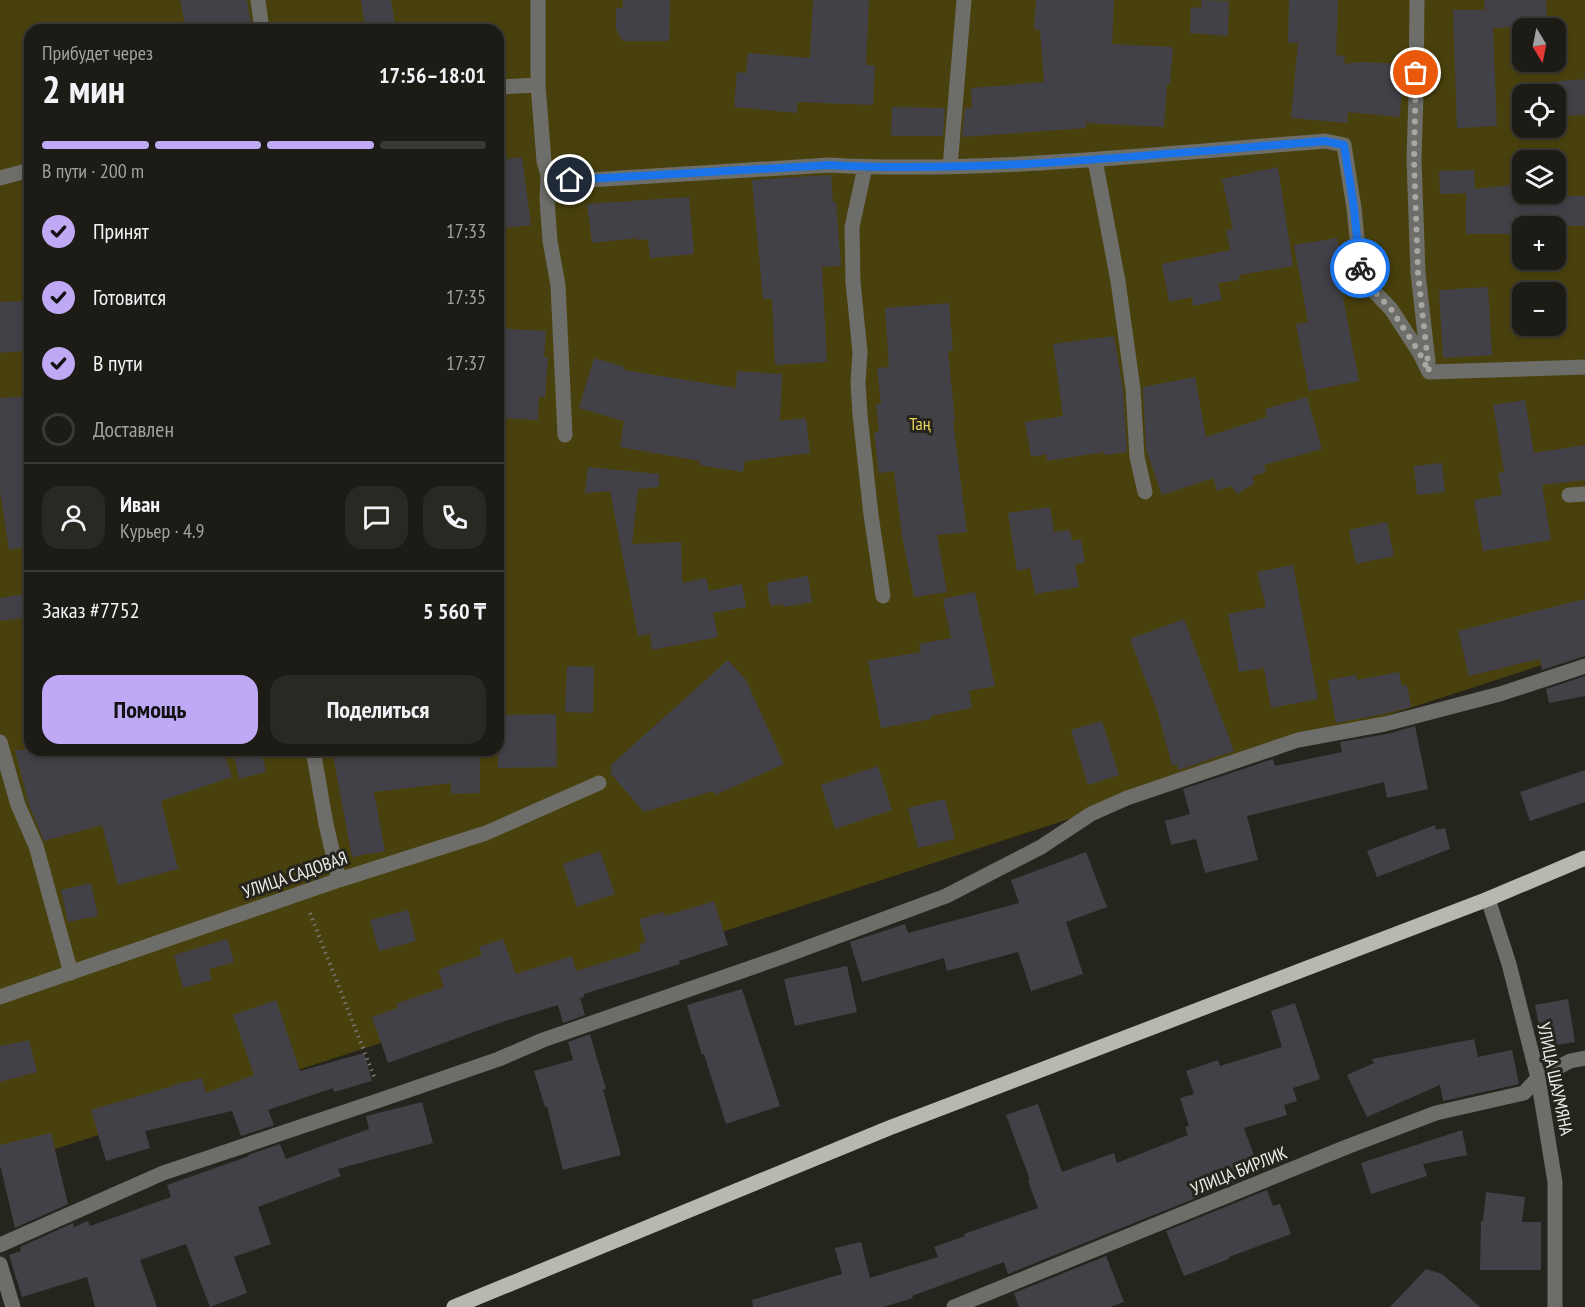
<!DOCTYPE html>
<html lang="ru">
<head>
<meta charset="utf-8">
<style>
	:root { --surface:#1c1b16; --page:#292823; --text:#f1f3f6; --muted:#a0a1a1; --line:#3a3935; --accent:#bfa9f4 }
	body { margin:0; font-family:"PT Sans Narrow",sans-serif; background:var(--page); color:var(--text); height:100vh; display:flex; flex-direction:column; font-size:22px; white-space:nowrap }
	* { box-sizing:border-box; margin:0 }
	p { font-size:20px; color:var(--muted) }
	.icon { flex:none; width:33px; height:33px; fill:none; stroke:currentColor; stroke-width:2; stroke-linecap:round; stroke-linejoin:round }
	.map { position:relative; flex:1; overflow:hidden }
	.panel { position:absolute; left:24px; top:24px; width:480px; height:732px; display:flex; flex-direction:column; background:var(--surface); border-radius:18px; box-shadow:0 3px 9px #0003,0 0 0 2px var(--line) }
	.panel>* { flex:none }
	.needle { width:39px; rotate:170deg }
	.tools { position:absolute; left:1512px; top:18px; display:grid; gap:12px }
	.tools a { display:grid; place-items:center; width:54px; height:54px; border-radius:12px; background:var(--surface); box-shadow:0 3px 9px #0003,0 0 0 2px var(--line); font-size:30px }
	.pin { position:absolute; display:grid; place-items:center; width:51px; height:51px; color:#fff; margin:-26px; border:3px solid #fff; border-radius:50%; box-shadow:0 2px 6px #0007 }
	.courier { position:absolute; display:grid; place-items:center; width:60px; height:60px; margin:-30px; border:4px solid #1a73e8; border-radius:50%; background:#fff; color:#222; box-shadow:0 2px 8px #0007 }
	.head em { font-style:normal; font-weight:700 }
	.head div { display:flex; flex-direction:column-reverse }
	.head { display:flex; align-items:center; justify-content:space-between; height:102px; padding:0 18px }
	h1 { font-size:39px; font-weight:700; line-height:45px }
	.bar { display:grid; grid-template-columns:repeat(4,1fr); gap:9px 6px; align-content:center; height:72px; padding:0 18px }
	.bar i { height:8px; border-radius:4px; background:var(--line) }
	.bar .selected { background:var(--accent) }
	.bar p { grid-column:span 4 }
	.line { display:flex; align-items:center; gap:15px; padding:0 18px; border-top:2px solid var(--line) }
	.line div { flex:1 }
	.round { display:grid; place-items:center; flex:none; width:63px; height:63px; border-radius:18px; background:var(--page) }
	ol { padding:0 18px; list-style:none }
	li { display:flex; align-items:center; gap:18px; height:66px }
	li p { margin-inline-start:auto }
	li .icon { padding:6px; border-radius:50%; background:var(--accent); color:#111; stroke-width:4 }
	li:last-child { color:var(--muted) }
	li i { width:33px; height:33px; border:3px solid var(--line); border-radius:50% }
	.primary-button { display:flex; gap:12px; margin-top:auto; padding:12px 18px }
	.primary-button a { flex:1; height:69px; border-radius:18px; background:var(--accent); color:#111; font-size:24px; font-weight:700; line-height:69px; text-align:center }
	.primary-button a+a { background:var(--page); color:var(--text) }
	.map>svg:first-child { display:block }
	.green { fill:#49410d; fill-rule:evenodd }
	.building { fill:#434148 }
	.lines { fill:none; stroke-linecap:round; stroke-linejoin:round }
	.path { stroke:#767570; stroke-width:4; stroke-dasharray:1.5 4.5; stroke-linecap:butt }
	.minor { stroke:#6d6d69; stroke-width:15 }
	.major { stroke:#b8b7b0; stroke-width:15 }
	.done { stroke:#a8a7a2; stroke-width:6; stroke-dasharray:0 10.8 }
	.route { stroke:#1a73e8; stroke-width:8 }
	.labels { text-anchor:middle; stroke-width:6; stroke-linejoin:round; paint-order:stroke }
	.park-label { font-size:18px; fill:#e6d359; stroke:#25241d }
	.street-label { font-size:18px; fill:#eeede9; stroke:#25241d }
</style>
</head>
<body>
<div class="map">
<svg width="1585" height="1307" viewBox="0 0 1585 1307">
	<rect width="100%" height="100%" fill="#25241d"/>
	<path class="green" d="M0 0H1585V651L0 1167ZM1522 28H1556V62H1522ZM30 30H498V750H30ZM1522 94H1556V128H1522ZM1522 160H1556V194H1522ZM1522 226H1556V260H1522ZM1522 292H1556V326H1522Z"/>
	<path class="building" d="M180 0H247L252 30H186Z
		M361 0H391L395 24 365 28Z
		M623 0H670L669 41H623L616 29V8H623Z
		M813 0H869L866 65 875 66 873 105 797 102V113L734 107 737 72 746 73 748 53 810 58Z
		M1036 0H1114L1112 44 1173 47 1170 84H1167L1164 127 1086 123V128L962 137 965 108H972L971 88 1044 82 1040 30 1034 29Z
		M1201 0 1229 1 1228 36 1190 33 1191 7 1201 8Z
		M1289 0H1338L1336 55 1345 56 1344 64 1361 62 1404 64 1400 117 1348 112 1347 123 1291 118 1298 43H1288Z
		M1484 0H1546L1547 26 1493 28 1497 126 1457 128 1453 10H1485Z
		M1585 79V115L1556 116V94H1550L1549 82Z
		M892 107 945 108 943 136H891Z
		M522 157 531 225 498 229V160Z
		M1278 167 1293 266 1239 275V280L1218 283 1222 300 1193 306 1192 297 1169 302 1162 264 1230 250 1226 230 1233 229 1222 179Z
		M1474 170 1475 189 1522 184V194H1525V196H1585V226H1522V234H1466V193L1440 194 1439 171Z
		M831 175 833 202H836L841 266 822 267 827 362 775 365 772 299H763L752 180Z
		M689 197 694 254 650 258 648 239 637 240V238L592 243 587 204Z
		M1337 238 1343 271 1338 272 1359 381 1309 391 1296 324 1308 322 1294 245Z
		M1488 287 1492 355 1443 358 1439 290Z
		M22 301 25 351 0 353V302Z
		M949 303 953 350 948 351 955 421H953L967 532 937 535 947 592 914 597 902 535 894 471 879 473 874 432H879L876 404H881L877 368 889 367 885 308Z
		M498 328 546 331 544 357H548L545 398 539 396 538 420 498 418Z
		M1114 336 1123 390 1127 452 1105 455 1104 452 1047 461 1046 454 1031 457 1025 422 1063 416 1053 344Z
		M594 358 625 367 624 370 736 388 737 371 782 374 780 421 806 418 810 453 745 461 743 472 699 465 700 461 620 447 624 421 579 408Z
		M1195 377 1206 437 1267 417 1265 409 1307 397 1322 449 1264 465 1266 472 1253 476 1254 484 1237 494 1232 486 1217 491 1213 478 1162 495 1146 449 1143 387Z
		M30 396V546L9 550 0 491V398Z
		M1525 400 1534 453 1585 445V480L1542 485 1551 540 1483 551 1474 500 1502 495 1498 473 1504 472 1493 405Z
		M1442 463 1445 492 1417 495 1414 466Z
		M588 467 659 474V487L638 489 632 544 681 542 682 583 706 578 709 591 742 584 746 607 713 613 718 637 652 650 650 634 638 636 610 491 585 493Z
		M1050 507 1054 532 1070 530 1072 541 1081 539 1085 563 1075 564 1079 587 1035 594 1030 568 1017 571 1008 513Z
		M1387 522 1394 556 1356 564 1349 530Z
		M1293 565 1318 699 1271 708 1264 668 1239 672 1228 614 1266 607 1257 572Z
		M808 576 812 602 784 607 783 604 770 606 767 583Z
		M975 592 995 686 969 691 972 708 931 716V719L881 728 868 661 921 652 919 644 951 638 943 599Z
		M30 593V617L0 621V598Z
		M1585 599V656L1542 670 1540 659 1469 676 1458 631Z
		M1184 619 1234 751 1179 770 1177 764 1172 766 1158 713 1130 639Z
		M728 660 746 680 784 764 715 795 713 791 644 812 611 774V765Z
		M567 666 594 667 593 713 565 712Z
		M1399 672 1402 686 1407 685 1411 707 1383 714 1336 723 1328 680 1356 675 1357 680Z
		M1585 676V696L1549 703 1546 689Z
		M556 714 557 767 498 768V732H506L505 715Z
		M1102 721 1119 775 1088 785 1071 730Z
		M1415 726 1428 789 1387 798 1384 782 1247 816 1258 860 1205 873 1196 839 1171 845 1165 821 1190 814 1183 789 1273 759 1275 766 1342 752 1340 742 1387 734Z
		M15 750H40L41 755 64 750H223L232 777 161 801 178 869 118 885 102 825 44 841 30 808Z
		M261 750 266 772 239 779 234 755Z
		M332 750H480V793L451 794V783L374 792 385 851 352 857Z
		M878 766 892 810 835 829 821 785Z
		M1585 770V802L1530 821 1520 792Z
		M945 799 955 839 918 848 908 808Z
		M1435 825 1436 830 1445 828 1450 849 1377 877 1367 851Z
		M600 851 615 894 577 907 563 864Z
		M1086 852 1107 907 1066 922 1083 974 1031 991 1018 952 947 971 944 958 862 982 850 942 905 924 908 933 1019 903 1011 880Z
		M91 883 98 916 68 922 61 890Z
		M714 901 728 945 679 961 680 964 584 994V997L580 998 585 1015 563 1023 558 1005 502 1022 388 1063 372 1017 398 1008 396 1004 444 987 438 970 482 955 479 947 503 939 516 974 572 956 576 971 641 951 639 944 646 942 639 919 664 912 665 916Z
		M408 910 416 941 379 951 370 920Z
		M227 939 234 962 209 969 212 980 183 988 174 955Z
		M847 966 857 1012 795 1026 784 979Z
		M742 989 780 1106 726 1124 704 1054 702 1055 687 1005Z
		M1568 999 1575 1042 1543 1047 1535 1005Z
		M276 1000 300 1071 364 1053 372 1081 334 1092 333 1088 268 1110 274 1125 241 1136 232 1111 145 1131 150 1148 106 1161 91 1110 173 1086V1085L202 1078 206 1093 254 1075 233 1015Z
		M1295 1003 1320 1079 1293 1088 1297 1101 1284 1105 1287 1115 1244 1128 1260 1172 1008 1274 1004 1262 912 1296 913 1298 883 1307H753L752 1300 842 1274 835 1248 861 1242 870 1278 938 1257 934 1247 965 1236 964 1234 1038 1208 1028 1181 1030 1180 1006 1115 1038 1104 1062 1172 1114 1153 1117 1163 1188 1135 1185 1127 1189 1126 1180 1098 1194 1094 1186 1071 1218 1060 1220 1066 1282 1047 1271 1011Z
		M590 1034 606 1089 603 1090 621 1155 563 1170 547 1106 545 1107 534 1071 573 1060 568 1042Z
		M1474 1039 1478 1057 1512 1050 1519 1084 1443 1101 1440 1085 1367 1117 1347 1075 1374 1063 1372 1059Z
		M29 1040 37 1072 0 1082V1046Z
		M422 1102 433 1143 338 1169 341 1176 258 1207 271 1244 234 1257 247 1293 210 1307 186 1244 140 1260 157 1307H95L87 1277 22 1297 9 1255 21 1251 20 1247 73 1223 74 1227 88 1221 90 1226 171 1197 167 1185 249 1156 248 1155 280 1144 286 1159 369 1129 366 1116Z
		M1462 1130 1467 1155 1423 1164 1427 1176 1371 1194 1361 1163Z
		M51 1133 68 1204 15 1228 0 1165V1145Z
		M1267 1190 1273 1206 1280 1204 1291 1234 1229 1257V1259L1184 1276 1166 1231Z
		M1486 1192 1525 1197 1522 1222H1541V1270H1480L1481 1221H1483Z
		M1106 1256 1124 1302 1110 1307H1019L1014 1293Z
		M1426 1269 1442 1274 1480 1307H1390Z"/>
	<g class="lines">
		<path class="path" d="M310 913 375 1079"/>
		<path class="minor" d="M258 0 262 30
			M538 0V85
			M1417 0 1416 95 1414 159 1418 273 1428 362
			M498 87 538 85 544 161 548 175 557 182 830 165C894 169 957 167 1021 164 1123 159 1224 149 1325 141L1344 145 1354 208 1361 278 1391 309 1419 352 1429 372 1585 367
			M1095 160 1118 281 1133 389 1137 457 1145 492
			M865 167 852 227 853 282 860 352 858 383 860 415 871 515 883 596
			M950 167 964 0
			M548 175 547 200 550 241 558 285 565 435
			M0 178 30 170
			M1569 495 1585 494
			M0 742 18 805 36 846 71 973
			M313 750 326 824 339 880
			M1488 899 1509 964 1538 1078 1555 1182V1307
			M0 997 339 880 486 833 599 783
			M0 1245 163 1173 383 1099 499 1059 543 1040 779 958 946 896 1041 847 1091 814 1127 798 1298 740 1385 724 1500 694 1585 666
			M0 1264 13 1307
			M954 1307 1349 1146 1436 1113 1524 1093 1538 1078 1570 1061 1585 1058"/>
		<path class="major" d="M454 1307 889 1128 1488 899 1585 858"/>
	</g>
	<g class="lines">
		<path class="done" d="M1360 268 1361 278 1391 309 1419 352 1429 372 1418 273 1414 159 1416 73"/>
		<path class="route" d="M570 180 830 165C895 169 960 167 1026 164 1126 158 1225 149 1325 141L1344 145 1354 208 1360 268"/>
	</g>
	<g class="labels">
		<g class="park-label">
			<text x="920" y="430">Таң</text>
		</g>
		<g class="street-label">
			<text transform="translate(295 875) rotate(-19)" y="6">УЛИЦА САДОВАЯ</text>
			<text transform="translate(1555 1079) rotate(78)" y="6">УЛИЦА ШАУМЯНА</text>
			<text transform="translate(1239 1171) rotate(-22)" y="6">УЛИЦА БИРЛИК</text>
		</g>
	</g>
</svg>
<div class="tools">
<a><svg class="needle" viewBox="-14 -14 28 28"><path d="M0-13l5 13h-10z" fill="#e53935"/><path d="M0 13l5-13h-10z" fill="#a0a1a1"/></svg></a>
<a><svg class="icon" aria-label="locate" viewBox="0 0 24 24"><circle cx="12" cy="12" r="6"/><path d="M12 2v4M12 18v4M2 12h4M18 12h4"/></svg></a>
<a><svg class="icon" aria-label="layers" viewBox="0 0 24 24"><path d="M12 4l9 5-9 5-9-5zM3 14l9 5 9-5"/></svg></a>
<a>+</a>
<a>−</a>
</div>
<div class="pin" style="left:1416px;top:73px;background:#ea580c"><svg class="icon" aria-label="bag" viewBox="0 0 24 24"><path d="M5 8h14l-1 12H6zM9 8a3 3 0 0 1 6 0"/></svg></div>
<div class="pin" style="left:570px;top:180px;background:#1f2937"><svg class="icon" aria-label="home" viewBox="0 0 24 24"><path d="M3 11l9-7 9 7M6 9v11h12V9"/></svg></div>
<div class="courier" style="left:1360px;top:268px"><svg class="icon" aria-label="bike" viewBox="0 0 24 24"><circle cx="6" cy="16" r="4"/><circle cx="18" cy="16" r="4"/><path d="M6 16l4-8h5l3 8M10 8l3 8H6M13 5h3"/></svg></div>
<section class="panel">
<div class="head"><div><h1>2 мин</h1><p>Прибудет через</p></div><em>17:56–18:01</em></div>
<div class="bar"><i class="selected"></i><i class="selected"></i><i class="selected"></i><i></i><p>В пути · 200 m</p></div>
<ol>
<li><svg class="icon" aria-label="check" viewBox="0 0 24 24"><path d="M5 12l5 5 9-10"/></svg>Принят<p>17:33</p></li>
<li><svg class="icon" aria-label="check" viewBox="0 0 24 24"><path d="M5 12l5 5 9-10"/></svg>Готовится<p>17:35</p></li>
<li><svg class="icon" aria-label="check" viewBox="0 0 24 24"><path d="M5 12l5 5 9-10"/></svg>В пути<p>17:37</p></li>
<li><i></i>Доставлен</li>
</ol>
<div class="line" style="height:108px"><a class="round"><svg class="icon" aria-label="person" viewBox="0 0 24 24"><circle cx="12" cy="8" r="4"/><path d="M4 21q1-7 8-7t8 7"/></svg></a><div><b>Иван</b><p>Курьер · 4.9</p></div><a class="round"><svg class="icon" aria-label="chat" viewBox="0 0 24 24"><path d="M4 5h16v11H9l-5 4z"/></svg></a><a class="round"><svg class="icon" aria-label="phone" viewBox="0 0 24 24"><path d="M5 4h4l2 5-3 2q2 4 5 5l2-3 5 2v4C11 20 4 13 5 4z"/></svg></a></div>
<div class="line" style="height:78px"><div>Заказ #7752</div><b>5 560 ₸</b></div>
<div class="primary-button"><a>Помощь</a><a>Поделиться</a></div>
</section>
</div>
</body>
</html>
